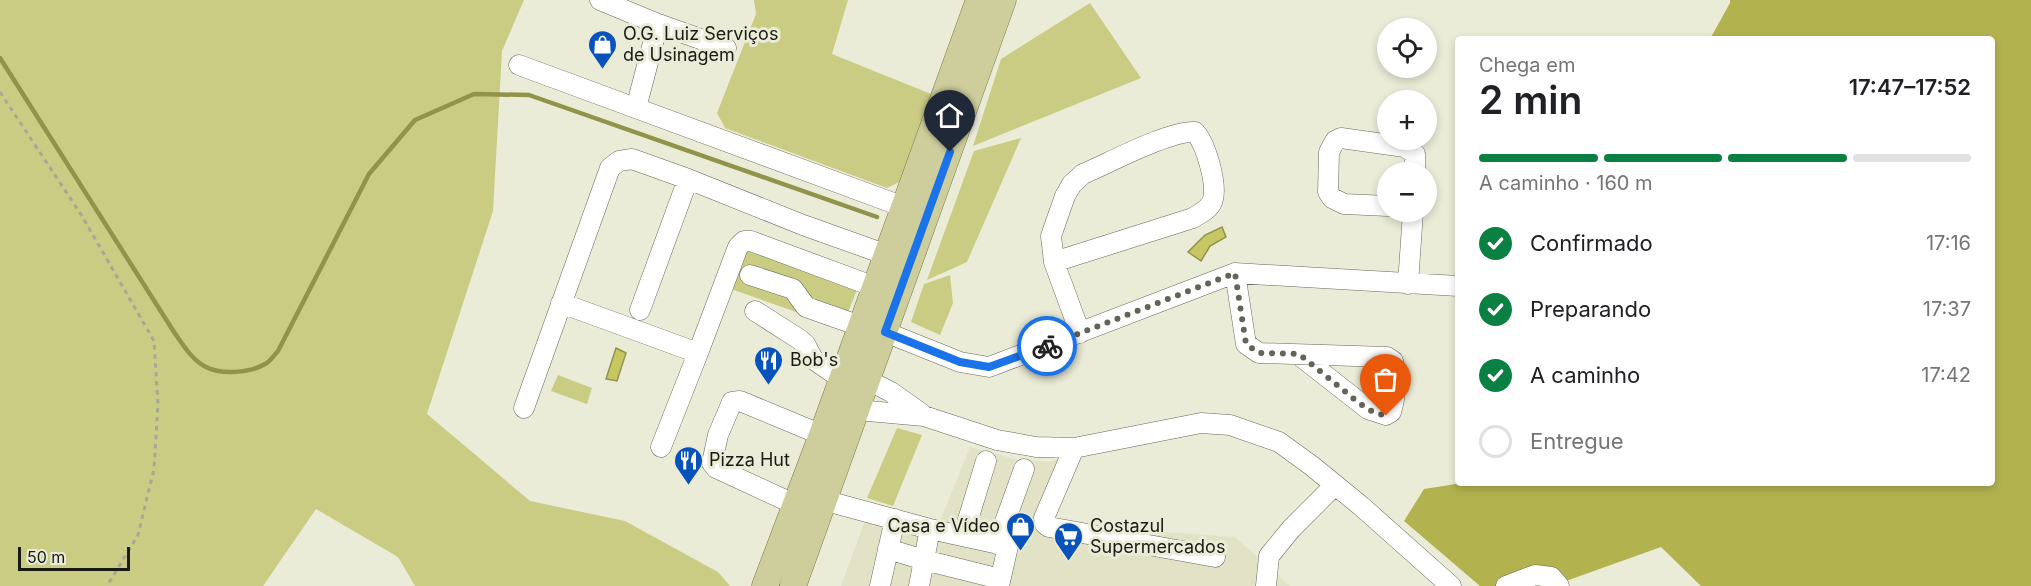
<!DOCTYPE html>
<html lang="pt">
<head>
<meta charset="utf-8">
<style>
	:root { --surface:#fff; --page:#f6f6f6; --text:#202124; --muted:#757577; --line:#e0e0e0; --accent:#0b8043 }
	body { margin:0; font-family:Inter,sans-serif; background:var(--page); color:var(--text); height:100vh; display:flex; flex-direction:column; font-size:22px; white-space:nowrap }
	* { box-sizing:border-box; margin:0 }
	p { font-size:20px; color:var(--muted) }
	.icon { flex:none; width:33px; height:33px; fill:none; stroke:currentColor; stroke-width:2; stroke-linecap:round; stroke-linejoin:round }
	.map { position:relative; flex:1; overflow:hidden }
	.details { position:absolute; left:1455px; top:36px; width:540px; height:450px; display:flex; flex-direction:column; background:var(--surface); border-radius:6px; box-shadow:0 3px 9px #0003 }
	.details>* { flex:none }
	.buttons { position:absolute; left:1377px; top:18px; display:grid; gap:12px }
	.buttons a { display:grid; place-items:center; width:60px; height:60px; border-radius:50%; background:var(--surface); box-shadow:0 3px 9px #0003; font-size:30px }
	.scale { position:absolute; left:18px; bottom:15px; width:112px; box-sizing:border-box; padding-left:6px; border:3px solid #191a12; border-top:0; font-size:16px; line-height:21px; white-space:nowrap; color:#191a12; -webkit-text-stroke:4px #ebecd7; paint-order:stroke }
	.pin { position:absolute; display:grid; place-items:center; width:51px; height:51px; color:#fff; margin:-62px -26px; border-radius:50% 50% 50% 0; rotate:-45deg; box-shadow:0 0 6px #0007 }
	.pin .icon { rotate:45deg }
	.courier { position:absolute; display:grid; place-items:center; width:60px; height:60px; margin:-30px; border:4px solid #1a73e8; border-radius:50%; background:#fff; color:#222; box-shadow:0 2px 8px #0007 }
	.head em { font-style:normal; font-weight:600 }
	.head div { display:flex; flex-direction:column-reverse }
	.head { display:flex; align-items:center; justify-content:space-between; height:102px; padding:0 24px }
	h1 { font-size:39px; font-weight:600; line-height:45px }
	.bar { display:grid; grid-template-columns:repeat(4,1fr); gap:9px 6px; align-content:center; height:72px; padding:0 24px }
	.bar i { height:8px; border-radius:4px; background:var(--line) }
	.bar .current { background:var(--accent) }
	.bar p { grid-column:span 4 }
	ol { padding:0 24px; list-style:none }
	li { display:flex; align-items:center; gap:18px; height:66px }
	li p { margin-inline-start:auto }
	li .icon { padding:6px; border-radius:50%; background:var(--accent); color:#fff; stroke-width:4 }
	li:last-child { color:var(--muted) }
	li i { width:33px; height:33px; border:3px solid var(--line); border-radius:50% }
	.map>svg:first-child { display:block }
	.built { fill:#e1e2c6 }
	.green { fill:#cacc83 }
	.forest { fill:#b2b34f }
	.water { fill:#c6c763; stroke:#92934b; stroke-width:1.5 }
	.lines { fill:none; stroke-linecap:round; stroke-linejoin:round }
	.stream { stroke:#92934b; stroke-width:4.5 }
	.minor-casing { stroke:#686956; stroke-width:21 }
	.major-casing { stroke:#797a41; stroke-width:27 }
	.path { stroke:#a6a796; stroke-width:3; stroke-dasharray:4.5 4.5; stroke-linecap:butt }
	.minor { stroke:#fff; stroke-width:20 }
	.major { stroke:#cece9d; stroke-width:26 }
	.done { stroke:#626457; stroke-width:6; stroke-dasharray:0 10.8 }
	.route { stroke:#1a73e8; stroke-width:8 }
	.labels { text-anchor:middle; stroke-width:6; stroke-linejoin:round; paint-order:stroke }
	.poi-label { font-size:18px; fill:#191a12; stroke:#ebecd7; text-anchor:start }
</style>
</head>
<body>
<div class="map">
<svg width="2031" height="586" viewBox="0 0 2031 586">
	<rect width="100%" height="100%" fill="#ebecd7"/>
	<path class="built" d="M970 447 1015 459 1048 462 1083 454 1053 524 1235 537 1290 586H841L871 504 938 526Z"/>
	<path class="green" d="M0 0H524L502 51 493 211 427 414 530 501 625 521 718 572 730 586H415L398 557 316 509 263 586H0Z
		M754 0H848L832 54 936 96 901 181 887 188 725 128 717 113 756 14Z
		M1090 3 1141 78 973 146 1001 59Z
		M1021 138 967 262 927 280 974 151Z
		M745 250 858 287 842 328 731 289Z
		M950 275 953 303 940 335 911 322 924 284Z
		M558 375 592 388 587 404 551 391Z
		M897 428 922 435 893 506 867 498Z"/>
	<path class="forest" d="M1730 0H2031V586H1701L1661 547 1552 586H1480L1404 521 1424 489 1462 483H1992V39H1710L1730 3Z"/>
	<path class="water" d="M1222 227 1226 237 1210 246 1201 261 1188 252 1205 235Z
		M616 348 626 353 617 381 606 379Z"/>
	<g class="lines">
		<path class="stream" d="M0 58 174 332C183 345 192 360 206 367 221 375 250 373 265 364 270 362 274 355 278 351L369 174 415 120 474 94 529 95 877 217"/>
		<defs>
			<path id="minor" d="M600 0 658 24 726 48
				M519 65 904 207
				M636 108 658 24
				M1388 206 1344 204 1332 198 1328 192 1329 152 1335 141 1341 138 1405 147 1415 154V172
				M1054 262 1193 218C1200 213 1211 209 1213 199 1217 183 1206 144 1195 132 1170 130 1109 163 1083 174L1072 184 1065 196 1051 236 1054 262 1080 333
				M1235 273 1246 344 1259 353 1387 357 1393 361C1396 377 1396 396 1391 412L1386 415 1368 409 1299 355
				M750 275 793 289 806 307 860 326
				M1408 284 1413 212
				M561 303 698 353 661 447
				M640 310 688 179
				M755 311 799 339 805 344 813 359 842 379
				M885 332 960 362 989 367 1235 273 1458 286
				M698 353 738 247 744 241H751L875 287
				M868 380 891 392 922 414
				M524 408 610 168 619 161 632 159 688 179 803 225 887 255
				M857 410 924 416 997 440 1036 447 1074 448 1201 423 1230 425 1279 442 1312 466 1361 506 1451 586
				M1074 448 1044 518 1045 524 1049 527 1215 557
				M823 500 930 529 1008 546 999 586
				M796 505 716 468 712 463 718 435 732 402 740 401 822 435
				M963 536 986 461
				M997 544 1024 469
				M888 549 924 560 1000 579
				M880 586 895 519
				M919 586 930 529
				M1266 586 1269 556 1291 529 1335 485
				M1506 586 1535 575 1551 577 1559 586"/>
			<path id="major" d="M765 586 822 435 979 0
				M793 586 1003 0"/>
		</defs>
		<use href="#minor" class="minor-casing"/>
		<use href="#major" class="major-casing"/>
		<path class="path" d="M0 92 82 216 154 341 158 404 154 469 138 535 107 586"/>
		<use href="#minor" class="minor"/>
		<use href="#major" class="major"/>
	</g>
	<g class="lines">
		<path class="done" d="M1047 346 1235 273 1246 344 1259 353 1299 354 1359 403 1373 412 1386 416"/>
		<path class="route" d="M950 152 885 332 960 362 989 367 1047 346"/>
	</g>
	<defs>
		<symbol id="shop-pin" viewBox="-11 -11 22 30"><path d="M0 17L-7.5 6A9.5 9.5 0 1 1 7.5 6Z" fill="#0852bc" stroke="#ebecd7"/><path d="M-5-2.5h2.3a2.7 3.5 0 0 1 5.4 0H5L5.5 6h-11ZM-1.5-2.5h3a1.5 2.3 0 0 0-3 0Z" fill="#fff"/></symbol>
		<symbol id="restaurant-pin" viewBox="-11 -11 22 30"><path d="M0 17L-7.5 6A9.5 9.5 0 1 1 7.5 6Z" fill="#0852bc" stroke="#ebecd7"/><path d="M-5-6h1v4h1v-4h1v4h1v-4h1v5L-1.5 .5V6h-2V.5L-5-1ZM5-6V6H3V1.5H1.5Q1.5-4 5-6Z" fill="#fff"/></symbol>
		<symbol id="supermarket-pin" viewBox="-11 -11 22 30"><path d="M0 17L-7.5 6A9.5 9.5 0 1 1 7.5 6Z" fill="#0852bc" stroke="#ebecd7"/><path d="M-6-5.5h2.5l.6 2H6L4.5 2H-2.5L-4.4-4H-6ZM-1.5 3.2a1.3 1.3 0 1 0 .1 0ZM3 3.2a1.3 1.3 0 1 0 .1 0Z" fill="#fff"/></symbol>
	</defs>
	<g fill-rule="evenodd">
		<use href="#shop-pin" x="586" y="28" width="33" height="45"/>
		<use href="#restaurant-pin" x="752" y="344" width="33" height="45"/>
		<use href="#restaurant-pin" x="672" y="444" width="33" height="45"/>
		<use href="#shop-pin" x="1004" y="510" width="33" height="45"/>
		<use href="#supermarket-pin" x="1052" y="520" width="33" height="45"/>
	</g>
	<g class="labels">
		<g class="poi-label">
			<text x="623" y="40">O.G. Luiz Serviços<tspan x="623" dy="21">de Usinagem</tspan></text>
			<text x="790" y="366">Bob's</text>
			<text x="709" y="466">Pizza Hut</text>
			<text x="1000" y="532" text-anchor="end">Casa e Vídeo</text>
			<text x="1090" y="532">Costazul<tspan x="1090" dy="21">Supermercados</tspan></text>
		</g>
	</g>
</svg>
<div class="buttons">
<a><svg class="icon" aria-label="locate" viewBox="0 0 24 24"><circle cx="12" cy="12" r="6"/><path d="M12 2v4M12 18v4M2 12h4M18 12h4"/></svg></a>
<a>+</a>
<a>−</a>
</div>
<div class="scale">50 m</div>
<div class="pin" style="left:1386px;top:416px;background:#ea580c"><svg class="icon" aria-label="bag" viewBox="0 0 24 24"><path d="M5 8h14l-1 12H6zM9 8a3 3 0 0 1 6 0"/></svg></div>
<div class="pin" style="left:950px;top:152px;background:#1f2937"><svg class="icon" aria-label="home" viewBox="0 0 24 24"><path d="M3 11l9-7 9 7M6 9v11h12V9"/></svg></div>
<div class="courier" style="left:1047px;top:346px"><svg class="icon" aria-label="bike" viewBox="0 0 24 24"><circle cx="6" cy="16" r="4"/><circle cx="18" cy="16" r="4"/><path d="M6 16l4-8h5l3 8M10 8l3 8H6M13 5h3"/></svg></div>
<section class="details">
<div class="head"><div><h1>2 min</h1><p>Chega em</p></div><em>17:47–17:52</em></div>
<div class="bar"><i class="current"></i><i class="current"></i><i class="current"></i><i></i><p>A caminho · 160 m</p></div>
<ol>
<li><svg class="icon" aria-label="check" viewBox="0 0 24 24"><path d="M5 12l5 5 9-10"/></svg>Confirmado<p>17:16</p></li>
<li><svg class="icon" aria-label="check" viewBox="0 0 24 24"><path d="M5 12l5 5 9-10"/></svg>Preparando<p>17:37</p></li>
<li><svg class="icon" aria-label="check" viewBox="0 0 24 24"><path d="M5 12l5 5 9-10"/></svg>A caminho<p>17:42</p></li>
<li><i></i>Entregue</li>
</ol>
</section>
</div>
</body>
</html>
